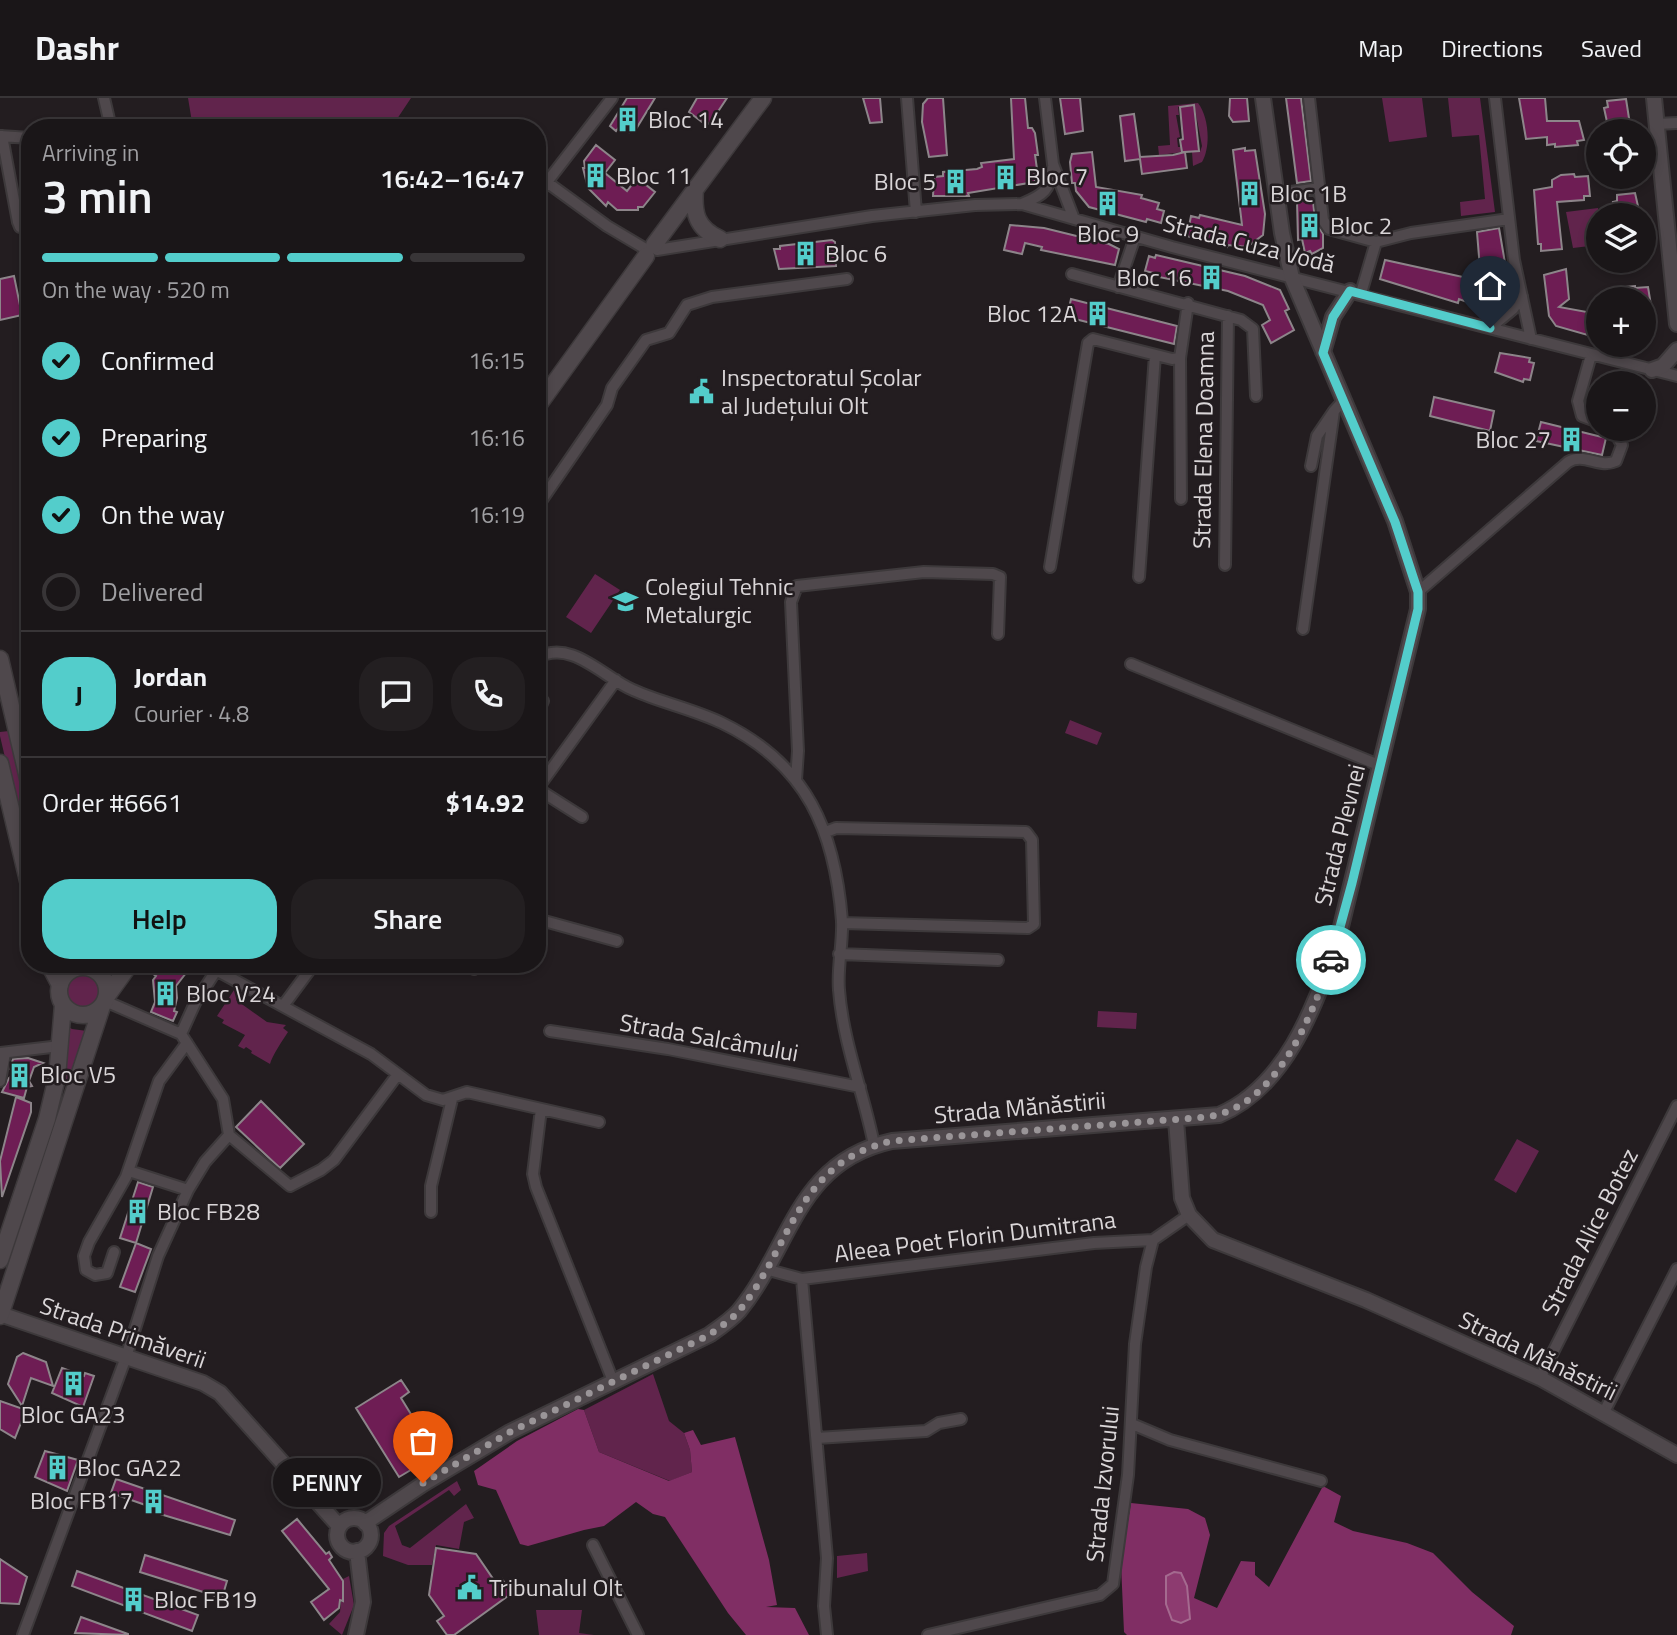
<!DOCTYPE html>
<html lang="en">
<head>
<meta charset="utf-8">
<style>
	:root { --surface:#1a1618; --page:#231f21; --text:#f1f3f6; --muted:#9f9fa2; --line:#383537; --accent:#53cdcb }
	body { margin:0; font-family:"Titillium Web",sans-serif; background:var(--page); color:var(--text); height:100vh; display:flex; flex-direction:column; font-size:26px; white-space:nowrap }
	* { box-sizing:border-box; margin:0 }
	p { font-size:23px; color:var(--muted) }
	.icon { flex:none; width:38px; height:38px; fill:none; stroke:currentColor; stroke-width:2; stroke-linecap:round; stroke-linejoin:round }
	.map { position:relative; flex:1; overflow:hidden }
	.drawer { position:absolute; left:21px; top:21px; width:525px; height:854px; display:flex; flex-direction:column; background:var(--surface); border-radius:28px; box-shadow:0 4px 10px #0003,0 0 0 2px var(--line) }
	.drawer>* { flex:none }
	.controls { position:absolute; left:1586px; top:21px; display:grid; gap:14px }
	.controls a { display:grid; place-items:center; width:70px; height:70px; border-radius:50%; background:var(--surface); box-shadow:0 4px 10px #0003,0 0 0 2px var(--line); font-size:35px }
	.pin { position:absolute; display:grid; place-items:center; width:60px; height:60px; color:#fff; margin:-72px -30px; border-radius:50% 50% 50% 0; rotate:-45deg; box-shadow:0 0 7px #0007 }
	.pin .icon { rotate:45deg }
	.courier { position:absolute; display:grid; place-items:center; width:70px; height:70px; margin:-35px; border:5px solid #53cdcb; border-radius:50%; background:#fff; color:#222; box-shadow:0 2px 9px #0007 }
	.bubble { position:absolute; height:49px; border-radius:24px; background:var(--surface); box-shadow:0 4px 10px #0003,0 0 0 2px var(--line); font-size:23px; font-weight:600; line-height:49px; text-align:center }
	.head em { font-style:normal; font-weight:600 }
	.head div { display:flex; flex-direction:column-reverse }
	.head { display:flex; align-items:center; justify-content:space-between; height:119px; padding:0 21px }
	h1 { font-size:46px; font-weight:600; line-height:52px }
	.bar { display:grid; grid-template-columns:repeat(4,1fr); gap:10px 7px; align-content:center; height:84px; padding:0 21px }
	.bar i { height:9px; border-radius:5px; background:var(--line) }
	.bar .selected { background:var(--accent) }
	.bar p { grid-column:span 4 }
	.line { display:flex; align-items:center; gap:18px; padding:0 21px; border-top:2px solid var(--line) }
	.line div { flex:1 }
	.round { display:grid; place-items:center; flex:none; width:74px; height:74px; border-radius:28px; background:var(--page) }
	ol { padding:0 21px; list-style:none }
	li { display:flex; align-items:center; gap:21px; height:77px }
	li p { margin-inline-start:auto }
	li .icon { padding:7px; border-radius:50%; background:var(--accent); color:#111; stroke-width:4 }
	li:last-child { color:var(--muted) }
	li i { width:38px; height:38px; border:4px solid var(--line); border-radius:50% }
	.action { display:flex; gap:14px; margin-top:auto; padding:14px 21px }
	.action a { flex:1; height:80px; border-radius:28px; background:var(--accent); color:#111; font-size:28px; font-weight:600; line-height:80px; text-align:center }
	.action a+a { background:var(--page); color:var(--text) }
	header { display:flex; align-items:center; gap:42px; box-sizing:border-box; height:98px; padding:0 35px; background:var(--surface); border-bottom:2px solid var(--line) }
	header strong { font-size:33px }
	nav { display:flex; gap:38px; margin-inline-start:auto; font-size:24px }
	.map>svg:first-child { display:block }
	.green { fill:#61244c }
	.forest { fill:#802e64 }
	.water { fill:#8d3b70; stroke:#a46a8f; stroke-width:2 }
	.building { fill:#6e1d54; stroke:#8d858a; stroke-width:2 }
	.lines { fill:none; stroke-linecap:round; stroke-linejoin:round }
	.minor-casing { stroke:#3d393b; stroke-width:14 }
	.tertiary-casing { stroke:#3d393b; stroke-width:18 }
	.secondary-casing { stroke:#3d393b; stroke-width:19 }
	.minor { stroke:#4f484c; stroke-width:10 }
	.tertiary { stroke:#4f484c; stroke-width:14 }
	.secondary { stroke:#4f484c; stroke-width:16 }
	.done { stroke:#9a9598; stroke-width:7; stroke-dasharray:0 12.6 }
	.route { stroke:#53cdcb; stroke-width:9 }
	.labels { text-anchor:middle; stroke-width:5; stroke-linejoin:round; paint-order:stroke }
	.poi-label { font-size:24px; fill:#dad6d8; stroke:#231d20; text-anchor:start }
	.street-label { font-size:24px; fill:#dad6d8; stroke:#231d20 }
</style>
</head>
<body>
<header>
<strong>Dashr</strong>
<nav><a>Map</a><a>Directions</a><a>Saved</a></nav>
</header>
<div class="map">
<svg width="1677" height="1537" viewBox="0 0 1677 1537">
	<rect width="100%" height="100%" fill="#231d20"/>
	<path class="green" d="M188 0H411L391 30H193Z
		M1382 0H1422L1427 39 1389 44Z
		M1448 0H1480L1495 114 1461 118 1460 104 1485 101 1479 37 1452 39Z
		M1198 5C1209 19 1211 49 1202 64L1193 68 1192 54H1200L1202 48 1194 6 1178 9 1179 17H1176L1180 39 1177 40 1178 49H1182L1183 54 1159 57 1158 48 1170 47 1168 8Z
		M1598 110V147L1573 150 1566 114Z
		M595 476 620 492 591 535 566 519Z
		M1070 622 1102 635 1097 647 1065 635Z
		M9 633 30 716V767L0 638V634Z
		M64 893a19 19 0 1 1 38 0a19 19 0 1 1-38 0Z
		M234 892 240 895 236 902 267 924 286 927 283 930 288 934C282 943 272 958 270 966L251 955 252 953 246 949 244 951 238 948 245 937 222 925 224 922 217 918Z
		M1098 913 1137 915 1136 931 1097 929Z
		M64 926 72 931 87 933 75 984 59 981Z
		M1517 1041 1539 1053 1516 1095 1494 1082Z
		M653 1276 669 1323 684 1335 690 1352 692 1374 670 1383 599 1354 584 1312Z
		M457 1383 461 1392 454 1398 449 1392 395 1428 402 1447 410 1450 466 1406 474 1420 464 1424 459 1451 436 1447 432 1467H408L383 1458 384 1435 389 1428Z
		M867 1455 868 1473 837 1480V1458Z
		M349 1478 354 1507 342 1537 329 1526 340 1514 341 1504H344L343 1481Z
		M536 1512H582L579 1535 594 1537H539Z"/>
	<path class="forest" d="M578 1311 584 1312 599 1354 669 1383 692 1374 690 1352 684 1335 693 1332 701 1347 735 1339 769 1462 777 1507 766 1509 795 1510 809 1537H746L728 1515 665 1419 653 1416 636 1404 604 1428 584 1432 528 1448 520 1446 496 1392 478 1387 474 1373 517 1343Z
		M1323 1388 1341 1398 1334 1424 1353 1433 1407 1445 1433 1455 1472 1494 1514 1528 1511 1537H1127L1124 1534 1121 1466 1131 1405 1188 1411 1205 1420 1210 1437 1194 1500 1217 1510 1241 1463 1255 1464V1477L1269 1489Z"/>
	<path class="water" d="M1174 1474 1181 1475 1187 1488 1190 1521 1181 1525 1172 1522 1166 1506V1478Z"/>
	<path class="building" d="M627 0H655L636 31 633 29 629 34 621 27 616 33 610 28Z
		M697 0H727L711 24 706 27 689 14Z
		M863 0H880L882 24 870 25Z
		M928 0H943L947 57 929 59 922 24 923 6Z
		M1011 0H1025L1028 30H1032L1035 35 1038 57H1035L1037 71H1034L1035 84 968 95 969 98H933L934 79 943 78V74L977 71 982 69 981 65 1014 61Z
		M1060 0H1080L1083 33 1065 36Z
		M1230 0H1247L1249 23 1233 24 1229 18Z
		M1286 0H1301L1311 83 1297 85Z
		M1519 0H1545L1547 23H1579L1584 42 1577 43 1578 47 1555 49V46L1547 47V39L1526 41Z
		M1626 1 1631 33H1609L1604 10 1608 9 1607 3Z
		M1194 7 1199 53 1185 54 1187 70 1142 76 1140 61 1125 63 1120 18 1134 16 1140 59 1173 57 1185 54H1182L1180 42 1183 41 1180 9Z
		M596 47 615 62 605 75 627 93 637 80 655 94 643 109H638V112H617L608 104 606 108 588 90 583 70H585L584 63Z
		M1245 50V53L1255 52 1265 116 1263 137 1247 149 1228 147 1227 149 1187 138 1191 118 1199 120 1200 117 1242 127 1233 52Z
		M1092 54 1096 89 1142 97 1141 100 1159 105 1157 111 1164 113 1161 125 1147 121 1146 124 1089 109 1076 93 1075 85H1072L1070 64 1072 56Z
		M1574 76 1575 79 1588 78 1590 98H1584V102L1557 104 1562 151 1541 153V146H1538L1534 92 1552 89V82L1561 77Z
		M1635 95 1640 117H1615L1613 104 1617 103V97Z
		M1297 103H1313L1315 123 1323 136V150L1312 156 1310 153 1305 155 1302 141 1298 142Z
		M1010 127 1044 130 1109 146 1119 151 1115 167 1041 152 1042 149 1025 145 1022 156 1004 152Z
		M1499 130 1505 165H1502L1506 191 1495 202 1478 208 1459 201 1458 205 1380 181 1385 162 1481 183 1477 134Z
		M832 142 835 144 836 168 779 171 774 151H780V148Z
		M1156 157 1245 178 1280 192 1289 211 1285 213 1294 232 1271 245 1262 227 1270 222 1263 207 1228 193 1154 178V175L1145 173 1149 158 1155 160Z
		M1566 171 1569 201 1559 209 1598 216V240L1556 228 1549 218 1544 177Z
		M14 178 22 217 0 222V181Z
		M1635 188V190L1648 189 1654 225 1643 250V201H1627L1626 189Z
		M1071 201 1177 228 1174 246 1067 219Z
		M1500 255 1530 260 1529 264 1534 265 1530 282 1524 281 1523 284 1495 274Z
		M1434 299 1494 313 1490 333 1430 318Z
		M1541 324 1606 340 1602 357 1536 343Z
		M160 866H193L176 888 177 900 174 913 177 914 173 923 151 914 155 904 153 882 156 878 153 876Z
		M28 960 43 965 34 969 29 983 32 988 27 989 24 1000 2 994 9 980 17 973 10 971 13 961Z
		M16 999 31 1005V1014L2 1099 0 1063Z
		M261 1003 304 1046 280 1070 236 1029Z
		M138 1084 153 1089 136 1145 120 1140Z
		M136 1145 151 1151 135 1194 120 1189Z
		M23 1255 46 1264 53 1288 31 1280 22 1308 8 1286 17 1259Z
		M62 1270 84 1278 85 1275 94 1278 83 1309 52 1295Z
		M401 1282 409 1294 401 1300 436 1357 399 1379 356 1310Z
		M0 1303 26 1312 15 1340 0 1331Z
		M45 1353 78 1362 67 1393 35 1379Z
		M116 1381 235 1422 230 1437 150 1413 151 1409 111 1395Z
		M297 1421 326 1456 329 1454 332 1459 329 1462 343 1483V1503L340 1502 339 1510 324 1522 311 1504 329 1491 282 1433Z
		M436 1450 476 1456 496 1485 502 1481 512 1495 454 1537H447L437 1523 444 1518 429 1497Z
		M145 1457 227 1483 222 1500 140 1474Z
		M0 1461 27 1479 19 1506 0 1505Z
		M77 1473 198 1517 192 1533 72 1488Z
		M81 1519 128 1536V1537L75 1535Z"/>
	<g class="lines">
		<defs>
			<path id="minor" d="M104 0 111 30
				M907 0 916 114
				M1045 0 1053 66 1074 121
				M1309 0 1323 122 1329 131 1376 144 1411 135 1509 121
				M1495 0 1514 162 1531 241
				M1657 26 1677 25
				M0 38 30 40
				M2 38 18 124 20 129 30 131
				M537 77 607 128 644 150
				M1276 96 1320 90
				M537 97 612 0
				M1022 106C1044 97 1050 92 1053 69
				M657 152 872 118 975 107 1022 106 1172 149 1677 278
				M1072 176 1241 222 1253 231 1256 298
				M1118 189 1135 139
				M1361 195 1376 144
				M30 197V211
				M1490 230 1513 211 1522 198
				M1591 257 1578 303 1582 318 1598 324
				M1180 260 1181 401
				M1311 368 1317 338 1334 313
				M537 409 607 307 612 290 646 242 669 235 687 207 712 199 847 181
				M1225 467 1228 218
				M1050 469 1088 245 1093 241 1172 261 1180 260 1188 205
				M1139 479 1155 257
				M1418 494 1568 364C1584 354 1599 371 1616 363L1622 347 1613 331
				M1303 531 1334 313 1344 302
				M537 560C571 540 604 580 633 592 662 605 693 611 722 625 807 666 835 733 842 823 843 846 837 869 839 892 843 945 864 996 874 1047
				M1131 566 1381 668
				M537 597 543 603 537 617
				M796 682 798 653 791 504 797 488 924 474 993 476 1000 479 998 536
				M582 719 541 693 540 687 616 582
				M826 734 836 730 1026 734 1032 742 1034 826 1028 830 842 825
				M537 821 617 843
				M839 856 998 862
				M464 866 474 871 481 866
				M216 872 371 956 426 997 443 1002 467 994 599 1024
				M105 903 181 936 223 1001 229 1037
				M283 908 314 866
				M550 933 668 951 860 989
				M181 936 195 905 219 868
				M0 955 60 948
				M0 983 5 955
				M541 1011 533 1076 536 1089 613 1283
				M229 1037 290 1088 321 1072 334 1062 398 976
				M129 1073 188 1092
				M431 1114V1088L452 1001
				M114 1154 107 1175 95 1177 86 1172 84 1158 89 1144 126 1079 159 983 187 945
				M765 1171 802 1181 1094 1145 1153 1142
				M802 1181 827 1460 824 1508 827 1537
				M1540 1280 1677 1008
				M1603 1316 1677 1171
				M1132 1326 1170 1342 1321 1383
				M817 1340 926 1333 939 1325 961 1321
				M593 1447 638 1537
				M23 1537 126 1259 158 1158 188 1092 205 1064 229 1037
				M928 1537 1100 1497 1113 1486 1128 1377 1135 1246 1146 1169 1153 1142 1189 1117"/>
			<path id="tertiary" d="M1654 0 1677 226
				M1323 254 1333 219 1350 193
				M1652 272 1663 268 1677 252
				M1176 1022 1182 1100 1189 1117 1213 1142 1366 1202 1540 1280 1677 1357
				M0 1216 203 1285 220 1295 339 1428
				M337 1437a17 17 0 1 1 34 0a17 17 0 1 1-34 0Z
				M365 1425 423 1386 510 1334 709 1237C719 1230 731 1222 739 1213 792 1148 796 1064 892 1043L1219 1017C1287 988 1314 909 1337 845L1418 511V494L1395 423 1292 180 1282 135 1263 0
				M356 1537 363 1504 357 1453"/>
			<path id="secondary" d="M695 90C693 115 696 130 720 141
				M654 147 763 0
				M537 309 646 158
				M0 561 30 689
				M0 665 30 791
				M49 866 60 887
				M59 893a24 24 0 1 1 48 0a24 24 0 1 1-48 0Z
				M107 898 130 866
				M0 1162 47 1021 57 979 63 907
				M0 1218 102 908"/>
		</defs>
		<use href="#minor" class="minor-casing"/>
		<use href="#tertiary" class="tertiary-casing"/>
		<use href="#secondary" class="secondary-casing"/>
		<use href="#minor" class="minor"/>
		<use href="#tertiary" class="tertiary"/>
		<use href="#secondary" class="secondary"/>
	</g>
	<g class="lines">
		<path class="done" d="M423 1385 510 1334 709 1237C719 1230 731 1222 739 1213 792 1148 796 1065 892 1043L1207 1019C1276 1009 1311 920 1331 862"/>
		<path class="route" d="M1331 862 1352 785 1418 511V494L1395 424 1323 255 1333 219 1350 193 1490 230"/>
	</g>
	<defs>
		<symbol id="building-bare" viewBox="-9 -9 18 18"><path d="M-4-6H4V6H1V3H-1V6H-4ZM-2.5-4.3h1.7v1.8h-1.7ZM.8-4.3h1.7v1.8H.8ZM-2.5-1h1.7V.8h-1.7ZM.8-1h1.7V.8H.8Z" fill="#53cdcb" stroke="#231d20" stroke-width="2.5" paint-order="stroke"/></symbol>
		<symbol id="civic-bare" viewBox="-9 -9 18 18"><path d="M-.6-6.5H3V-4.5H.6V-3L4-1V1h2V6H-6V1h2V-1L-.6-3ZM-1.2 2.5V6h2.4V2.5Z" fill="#53cdcb" stroke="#231d20" stroke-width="2.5" paint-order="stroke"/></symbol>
		<symbol id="school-bare" viewBox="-9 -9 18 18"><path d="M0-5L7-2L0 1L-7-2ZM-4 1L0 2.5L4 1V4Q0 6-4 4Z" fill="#53cdcb" stroke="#231d20" stroke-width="2.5" paint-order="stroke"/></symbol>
	</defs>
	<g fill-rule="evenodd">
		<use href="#building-bare" x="610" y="4" width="35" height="35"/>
		<use href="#building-bare" x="578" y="60" width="35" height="35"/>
		<use href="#building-bare" x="988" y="62" width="35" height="35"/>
		<use href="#building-bare" x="938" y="66" width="35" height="35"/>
		<use href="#building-bare" x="1232" y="78" width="35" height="35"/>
		<use href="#building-bare" x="1090" y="88" width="35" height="35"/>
		<use href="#building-bare" x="1292" y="110" width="35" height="35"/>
		<use href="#building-bare" x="788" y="138" width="35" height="35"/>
		<use href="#building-bare" x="1194" y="162" width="35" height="35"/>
		<use href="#building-bare" x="1080" y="198" width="35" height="35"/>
		<use href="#civic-bare" x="684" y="276" width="35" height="35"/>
		<use href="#building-bare" x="1554" y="324" width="35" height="35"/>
		<use href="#school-bare" x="608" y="486" width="35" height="35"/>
		<use href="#building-bare" x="148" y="878" width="35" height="35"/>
		<use href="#building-bare" x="2" y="960" width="35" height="35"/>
		<use href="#building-bare" x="120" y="1096" width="35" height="35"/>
		<use href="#building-bare" x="56" y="1268" width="35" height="35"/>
		<use href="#building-bare" x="40" y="1352" width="35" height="35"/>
		<use href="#building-bare" x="136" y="1386" width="35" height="35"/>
		<use href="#civic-bare" x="452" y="1472" width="35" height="35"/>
		<use href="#building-bare" x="116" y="1484" width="35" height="35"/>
	</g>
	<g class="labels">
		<g class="poi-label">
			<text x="648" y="30">Bloc 14</text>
			<text x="616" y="86">Bloc 11</text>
			<text x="1026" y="87">Bloc 7</text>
			<text x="936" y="92" text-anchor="end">Bloc 5</text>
			<text x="1270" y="104">Bloc 1B</text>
			<text x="1330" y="136">Bloc 2</text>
			<text x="1108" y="144" text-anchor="middle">Bloc 9</text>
			<text x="825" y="164">Bloc 6</text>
			<text x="1192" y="188" text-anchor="end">Bloc 16</text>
			<text x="1077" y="224" text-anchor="end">Bloc 12A</text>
			<text x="721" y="288">Inspectoratul Școlar<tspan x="721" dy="28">al Județului Olt</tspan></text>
			<text x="1551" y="350" text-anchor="end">Bloc 27</text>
			<text x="645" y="497">Colegiul Tehnic<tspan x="645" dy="28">Metalurgic</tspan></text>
			<text x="186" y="904">Bloc V24</text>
			<text x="40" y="985">Bloc V5</text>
			<text x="157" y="1122">Bloc FB28</text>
			<text x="73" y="1325" text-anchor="middle">Bloc GA23</text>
			<text x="77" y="1378">Bloc GA22</text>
			<text x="133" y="1411" text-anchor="end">Bloc FB17</text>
			<text x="489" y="1498">Tribunalul Olt</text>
			<text x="154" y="1510">Bloc FB19</text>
		</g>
		<g class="street-label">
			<text transform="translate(1249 146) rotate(14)" y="8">Strada Cuza Vodă</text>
			<text transform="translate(1204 342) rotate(-89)" y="8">Strada Elena Doamna</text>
			<text transform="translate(1340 737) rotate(-76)" y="8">Strada Plevnei</text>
			<text transform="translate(709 940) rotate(10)" y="8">Strada Salcâmului</text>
			<text transform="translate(1020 1010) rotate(-5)" y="8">Strada Mănăstirii</text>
			<text transform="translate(1590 1134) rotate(-63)" y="8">Strada Alice Botez</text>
			<text transform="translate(975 1139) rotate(-7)" y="8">Aleea Poet Florin Dumitrana</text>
			<text transform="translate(123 1235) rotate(19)" y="8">Strada Primăverii</text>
			<text transform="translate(1538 1258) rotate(26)" y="8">Strada Mănăstirii</text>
			<text transform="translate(1103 1386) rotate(-84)" y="8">Strada Izvorului</text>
		</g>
	</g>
</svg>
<div class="controls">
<a><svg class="icon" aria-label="locate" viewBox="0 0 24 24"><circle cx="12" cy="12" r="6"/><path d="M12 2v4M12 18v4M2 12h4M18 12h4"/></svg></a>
<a><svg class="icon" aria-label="layers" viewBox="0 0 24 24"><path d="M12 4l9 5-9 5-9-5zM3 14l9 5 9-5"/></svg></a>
<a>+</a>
<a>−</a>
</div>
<div class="pin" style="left:423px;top:1385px;background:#ea580c"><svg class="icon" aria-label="bag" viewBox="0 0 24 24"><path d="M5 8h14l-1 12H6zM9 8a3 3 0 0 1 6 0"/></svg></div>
<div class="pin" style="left:1490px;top:230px;background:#1f2937"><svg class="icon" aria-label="home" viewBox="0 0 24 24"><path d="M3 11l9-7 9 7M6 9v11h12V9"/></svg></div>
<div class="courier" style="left:1331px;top:862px"><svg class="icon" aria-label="car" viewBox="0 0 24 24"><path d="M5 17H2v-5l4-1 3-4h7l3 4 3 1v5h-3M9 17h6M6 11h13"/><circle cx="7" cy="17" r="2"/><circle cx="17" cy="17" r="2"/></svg></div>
<div class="bubble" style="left:273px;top:1360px;width:108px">PENNY</div>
<section class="drawer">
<div class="head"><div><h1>3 min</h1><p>Arriving in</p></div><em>16:42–16:47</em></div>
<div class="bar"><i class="selected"></i><i class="selected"></i><i class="selected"></i><i></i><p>On the way · 520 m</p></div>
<ol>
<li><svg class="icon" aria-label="check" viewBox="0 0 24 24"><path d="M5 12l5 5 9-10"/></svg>Confirmed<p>16:15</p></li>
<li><svg class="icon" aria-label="check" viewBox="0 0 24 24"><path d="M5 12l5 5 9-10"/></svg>Preparing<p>16:16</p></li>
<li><svg class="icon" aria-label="check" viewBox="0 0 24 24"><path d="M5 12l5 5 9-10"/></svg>On the way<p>16:19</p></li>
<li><i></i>Delivered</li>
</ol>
<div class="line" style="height:126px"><b class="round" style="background:var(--accent);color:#111">J</b><div><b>Jordan</b><p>Courier · 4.8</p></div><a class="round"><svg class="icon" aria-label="chat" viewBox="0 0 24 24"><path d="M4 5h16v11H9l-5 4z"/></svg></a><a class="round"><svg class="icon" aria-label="phone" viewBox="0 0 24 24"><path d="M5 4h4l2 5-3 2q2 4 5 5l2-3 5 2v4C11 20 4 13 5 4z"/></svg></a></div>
<div class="line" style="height:91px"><div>Order #6661</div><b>$14.92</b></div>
<div class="action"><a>Help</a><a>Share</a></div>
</section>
</div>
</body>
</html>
